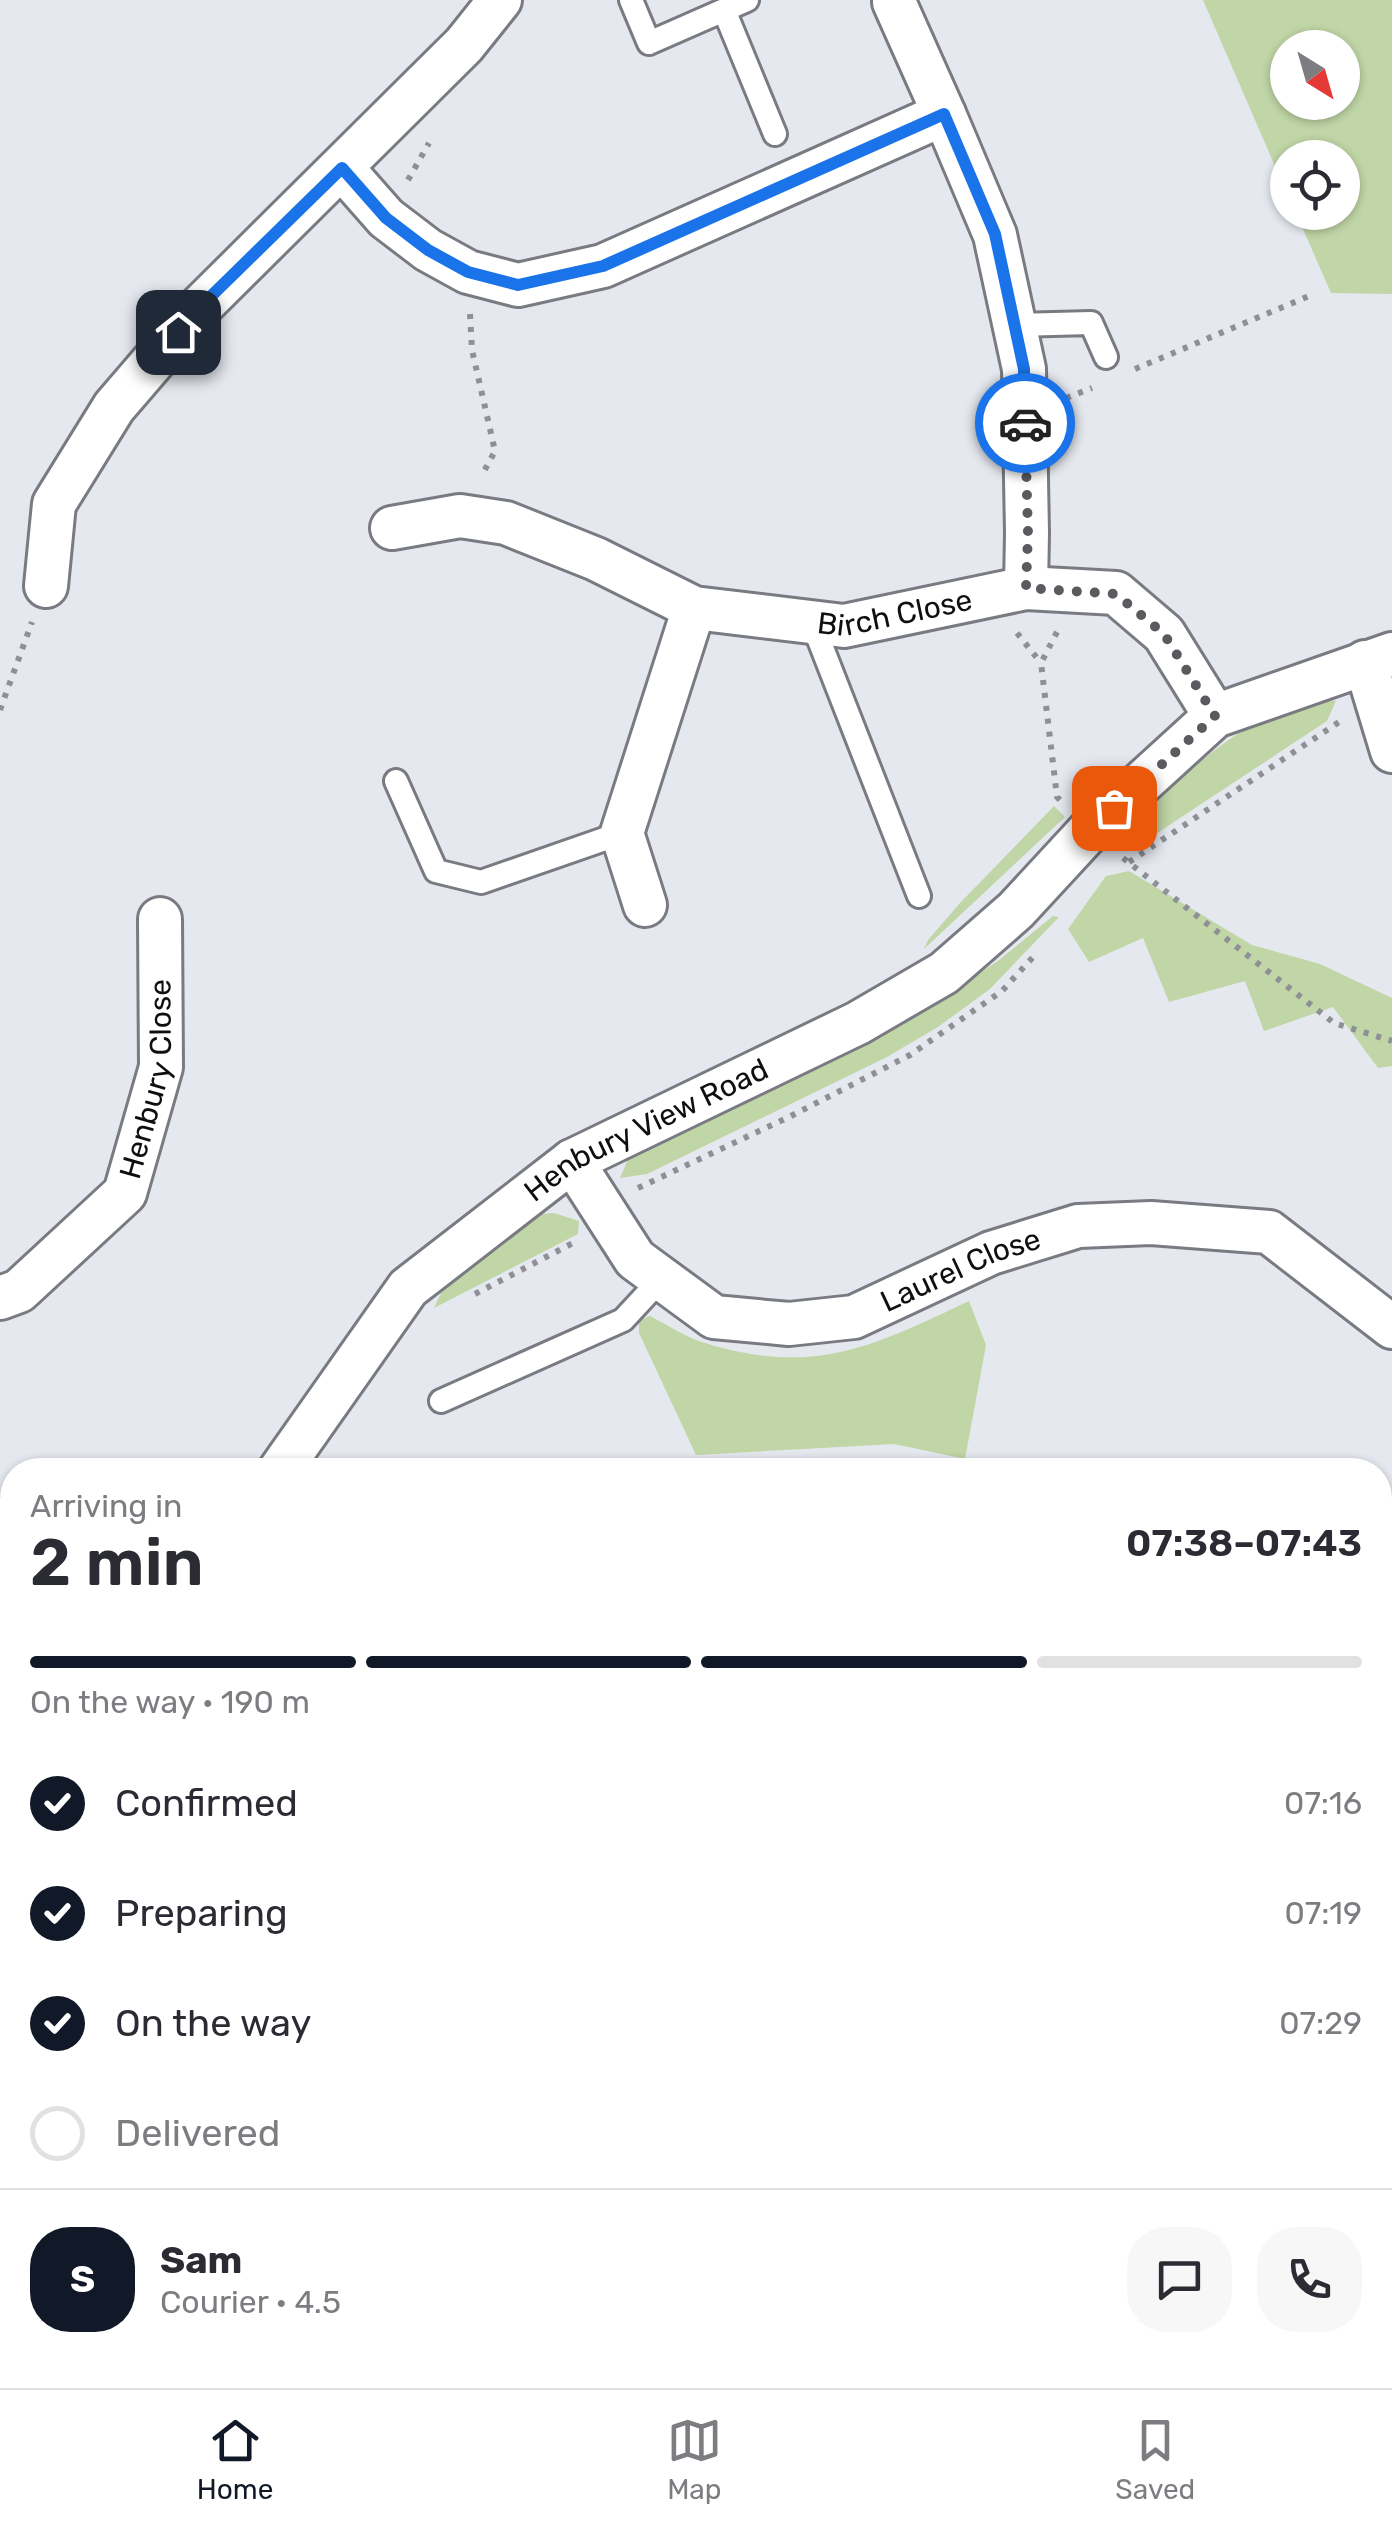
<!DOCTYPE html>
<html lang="en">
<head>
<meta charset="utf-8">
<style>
	:root { --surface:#fff; --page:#f7f7f7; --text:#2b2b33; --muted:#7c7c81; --line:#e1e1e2; --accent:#111827 }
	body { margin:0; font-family:Rubik,sans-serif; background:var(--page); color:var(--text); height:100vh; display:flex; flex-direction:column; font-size:38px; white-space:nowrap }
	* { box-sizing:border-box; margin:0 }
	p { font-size:32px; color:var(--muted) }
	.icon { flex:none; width:55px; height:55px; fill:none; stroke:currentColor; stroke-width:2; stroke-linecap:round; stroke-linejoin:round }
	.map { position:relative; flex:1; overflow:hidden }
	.drawer { position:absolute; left:0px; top:1458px; width:1392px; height:932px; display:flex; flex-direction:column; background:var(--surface); border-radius:40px 40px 0 0; box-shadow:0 2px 8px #0004 }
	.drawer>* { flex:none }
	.needle { width:65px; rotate:143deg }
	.controls { position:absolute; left:1270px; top:30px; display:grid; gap:20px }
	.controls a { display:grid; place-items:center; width:90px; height:90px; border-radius:50%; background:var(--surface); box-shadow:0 2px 8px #0004; font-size:50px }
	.pin { position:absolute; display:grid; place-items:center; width:85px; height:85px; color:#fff; margin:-42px; border-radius:20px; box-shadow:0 5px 15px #0006 }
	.courier { position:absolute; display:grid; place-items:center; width:100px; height:100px; margin:-50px; border:8px solid #1a73e8; border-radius:50%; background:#fff; color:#222; box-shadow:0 2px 12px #0007 }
	.head em { font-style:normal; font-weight:600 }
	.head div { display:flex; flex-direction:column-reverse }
	.head { display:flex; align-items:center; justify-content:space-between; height:170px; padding:0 30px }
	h1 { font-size:65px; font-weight:600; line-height:75px }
	.bar { display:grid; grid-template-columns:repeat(4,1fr); gap:15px 10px; align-content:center; height:120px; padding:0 30px }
	.bar i { height:12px; border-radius:8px; background:var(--line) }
	.bar .active { background:var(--accent) }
	.bar p { grid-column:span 4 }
	.line { display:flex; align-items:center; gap:25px; padding:0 30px; border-top:2px solid var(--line) }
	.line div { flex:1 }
	.round { display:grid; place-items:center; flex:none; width:105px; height:105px; border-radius:40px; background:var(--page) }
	ol { padding:0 30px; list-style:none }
	li { display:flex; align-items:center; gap:30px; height:110px }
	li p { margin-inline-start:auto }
	li .icon { padding:10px; border-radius:50%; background:var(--accent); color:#fff; stroke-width:4 }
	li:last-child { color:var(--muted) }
	li i { width:55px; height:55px; border:5px solid var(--line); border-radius:50% }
	.menu { display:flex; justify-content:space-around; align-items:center; height:140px; border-top:2px solid var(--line); background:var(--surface); font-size:28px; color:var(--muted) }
	.menu a { display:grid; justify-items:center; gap:5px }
	.menu .active { color:var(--accent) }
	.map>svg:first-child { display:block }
	.green { fill:#c0d6a6; fill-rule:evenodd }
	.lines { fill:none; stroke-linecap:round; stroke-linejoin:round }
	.service-casing { stroke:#797a82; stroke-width:28 }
	.minor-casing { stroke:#797a82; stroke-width:48 }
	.tertiary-casing { stroke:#797a82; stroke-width:60 }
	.path { stroke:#8f9096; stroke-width:6; stroke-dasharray:5 8; stroke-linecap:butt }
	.service { stroke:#fff; stroke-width:22 }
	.minor { stroke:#fff; stroke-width:42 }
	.tertiary { stroke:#fff; stroke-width:55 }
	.done { stroke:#5a5b5f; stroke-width:10; stroke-dasharray:0 18 }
	.route { stroke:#1a73e8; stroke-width:12 }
	.labels { text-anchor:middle; stroke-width:9; stroke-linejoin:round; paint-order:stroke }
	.street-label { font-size:30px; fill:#0e0f11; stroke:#e6e8f0 }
</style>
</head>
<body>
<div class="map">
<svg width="1392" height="2388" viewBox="0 0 1392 2388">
	<rect width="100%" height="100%" fill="#e6e8f0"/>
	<path class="green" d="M1203 0H1392V294L1331 293 1296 213 1342 212V158H1288L1287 194ZM1288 48H1342V102H1288Z
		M1319 698 1336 701 1327 721 1130 851 1120 849 1119 844C1158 798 1201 755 1253 724 1273 712 1298 706 1319 698Z
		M1054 806 1065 817 924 949 928 940 960 903Z
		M1129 871 1252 945 1320 964 1392 998V1066L1378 1068 1333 1007 1264 1031 1245 981 1169 1002 1143 938 1089 962 1068 929 1106 876Z
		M1053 916 1059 917 990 989 938 1027 887 1057 647 1174 620 1178 629 1157 684 1128 892 1029 998 961Z
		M554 1213 579 1221 578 1234 434 1308 441 1293 499 1242 538 1214Z
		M969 1301 986 1345 965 1459 894 1444 696 1455 639 1333V1320L650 1316C666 1324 682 1335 699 1341 740 1355 788 1362 830 1354 878 1346 926 1321 969 1301Z"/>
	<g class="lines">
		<defs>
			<path id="service" d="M631 0 649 43 747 0
				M724 10 775 134
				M1014 325 1091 323 1106 357
				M812 622 919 896
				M396 781 436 871 481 882 622 833
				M441 1401 623 1320 661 1279"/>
			<g id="minor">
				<path d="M894 2 944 114"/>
				<path d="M342 168 386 218 428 250 468 272 518 285 603 266 944 114 995 235 1024 369 1027 533 1026 588"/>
				<path id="s1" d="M392 528 460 516 506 523 596 559 694 608 844 626 1026 588 1116 593 1164 634 1215 716"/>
				<path d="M46 586 54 504 114 407 200 307 464 45 500 0"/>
				<path d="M1365 662 1392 751"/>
				<path d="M645 905 622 833 694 608"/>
				<path id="s2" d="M572 1161 635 1259 714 1317 789 1324 854 1317 991 1253 1078 1226 1151 1223 1269 1232 1392 1327"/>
				<path id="s3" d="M0 1298 19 1291 125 1193 161 1067 160 919"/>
				<path id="s4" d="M280 1470 408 1288 572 1161 858 1023 944 973 1016 910 1089 831 1215 716 1392 654"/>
				<path d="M0 1520 12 1531"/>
				<path d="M0 1826 12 1816"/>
				<path d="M1380 1998 1392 1993"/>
				<path d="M1380 2249 1392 2269"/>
				<path d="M503 2388 527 2378"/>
			</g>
			<path id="tertiary" d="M0 2274 12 2292
				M60 2378 65 2388"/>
		</defs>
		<use href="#service" class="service-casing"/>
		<use href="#minor" class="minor-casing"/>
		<use href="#tertiary" class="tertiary-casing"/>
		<path class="path" d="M408 180 429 143
			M470 314 472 350 495 451 482 475
			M1135 369 1309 296
			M1066 398 1092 388
			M1057 632 1041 663 1057 797 1062 802
			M1017 633 1041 663
			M0 710 32 622
			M1123 858 1334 1023 1392 1041
			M1129 862 1339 722
			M638 1188 789 1117 910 1055 1002 991 1034 956
			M475 1294 575 1242
			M0 1751 12 1735
			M0 1881 12 1873"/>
		<use href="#service" class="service"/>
		<use href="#minor" class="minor"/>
		<use href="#tertiary" class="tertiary"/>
	</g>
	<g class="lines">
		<path class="done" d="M1025 423 1028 533 1026 588 1116 594 1164 634 1215 716 1114 808"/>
		<path class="route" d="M178 332 200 307 342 168 386 218 428 250 468 272 518 285 603 266 944 114 995 234 1024 369 1025 423"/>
	</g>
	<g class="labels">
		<g class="street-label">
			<text dy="10" stroke="none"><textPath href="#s1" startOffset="525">Birch Close</textPath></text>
			<text dy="10" stroke="none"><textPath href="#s3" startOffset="282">Henbury Close</textPath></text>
			<text dy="10" stroke="none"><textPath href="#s4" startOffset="510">Henbury View Road</textPath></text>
			<text dy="10" stroke="none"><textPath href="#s2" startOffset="472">Laurel Close</textPath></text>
		</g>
	</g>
</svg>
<div class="controls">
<a><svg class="needle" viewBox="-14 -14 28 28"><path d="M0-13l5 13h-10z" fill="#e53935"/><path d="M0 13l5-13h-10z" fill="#7c7c81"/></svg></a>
<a><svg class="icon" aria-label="locate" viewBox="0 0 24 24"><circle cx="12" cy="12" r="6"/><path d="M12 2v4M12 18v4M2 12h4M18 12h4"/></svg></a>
</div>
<div class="pin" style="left:1114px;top:808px;background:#ea580c"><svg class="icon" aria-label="bag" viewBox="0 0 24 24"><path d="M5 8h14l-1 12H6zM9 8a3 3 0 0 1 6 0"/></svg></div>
<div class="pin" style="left:178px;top:332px;background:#1f2937"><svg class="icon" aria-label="home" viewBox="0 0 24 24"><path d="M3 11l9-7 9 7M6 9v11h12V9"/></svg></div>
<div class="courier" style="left:1025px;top:423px"><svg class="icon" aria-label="car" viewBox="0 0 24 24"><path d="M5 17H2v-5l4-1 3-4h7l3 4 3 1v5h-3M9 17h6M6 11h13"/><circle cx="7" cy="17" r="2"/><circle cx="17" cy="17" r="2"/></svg></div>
<section class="drawer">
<div class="head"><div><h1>2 min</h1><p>Arriving in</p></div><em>07:38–07:43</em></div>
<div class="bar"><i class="active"></i><i class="active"></i><i class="active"></i><i></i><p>On the way · 190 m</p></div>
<ol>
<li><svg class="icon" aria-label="check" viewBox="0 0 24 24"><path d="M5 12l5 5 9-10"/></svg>Confirmed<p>07:16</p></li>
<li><svg class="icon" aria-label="check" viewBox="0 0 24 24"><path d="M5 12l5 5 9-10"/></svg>Preparing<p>07:19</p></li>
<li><svg class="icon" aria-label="check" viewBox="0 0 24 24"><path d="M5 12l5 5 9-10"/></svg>On the way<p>07:29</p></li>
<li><i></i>Delivered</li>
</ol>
<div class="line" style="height:180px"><b class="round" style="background:var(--accent);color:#fff">S</b><div><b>Sam</b><p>Courier · 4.5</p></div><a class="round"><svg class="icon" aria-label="chat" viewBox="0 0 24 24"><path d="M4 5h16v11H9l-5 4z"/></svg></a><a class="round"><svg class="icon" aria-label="phone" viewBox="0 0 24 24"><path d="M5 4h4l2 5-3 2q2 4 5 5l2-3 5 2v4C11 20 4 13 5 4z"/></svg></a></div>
</section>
</div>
<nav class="menu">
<a class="active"><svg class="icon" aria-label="home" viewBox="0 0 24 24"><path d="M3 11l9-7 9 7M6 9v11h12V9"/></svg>Home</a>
<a><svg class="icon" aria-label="map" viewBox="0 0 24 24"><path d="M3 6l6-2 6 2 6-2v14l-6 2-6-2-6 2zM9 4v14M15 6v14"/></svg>Map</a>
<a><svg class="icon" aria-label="saved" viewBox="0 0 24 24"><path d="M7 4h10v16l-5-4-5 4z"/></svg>Saved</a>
</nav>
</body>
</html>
